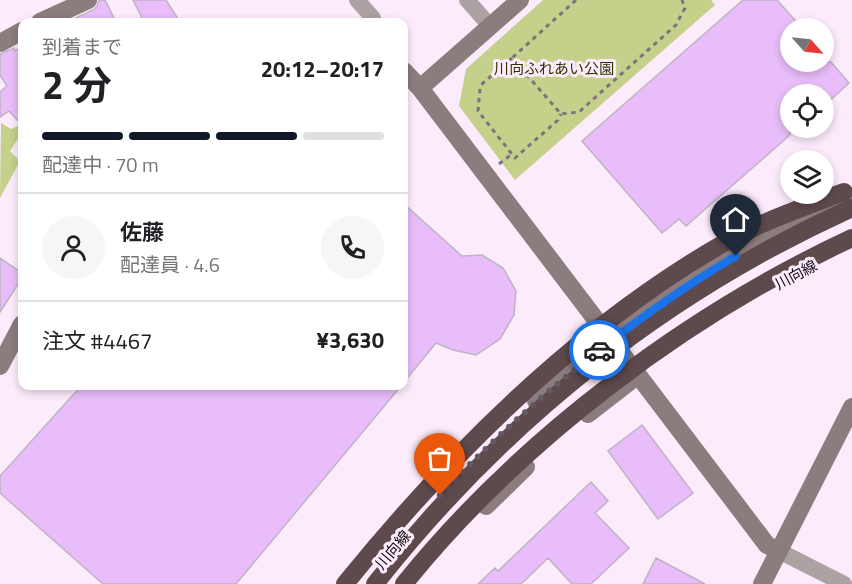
<!DOCTYPE html>
<html lang="ja">
<head>
<meta charset="utf-8">
<style>
	:root { --surface:#fff; --page:#f6f6f6; --text:#202124; --muted:#757577; --line:#e0e0e0; --accent:#111827 }
	body { margin:0; font-family:"Titillium Web","Noto Sans JP",sans-serif; background:var(--page); color:var(--text); height:100vh; display:flex; flex-direction:column; font-size:22px; white-space:nowrap }
	* { box-sizing:border-box; margin:0 }
	p { font-size:20px; color:var(--muted) }
	.icon { flex:none; width:33px; height:33px; fill:none; stroke:currentColor; stroke-width:2; stroke-linecap:round; stroke-linejoin:round }
	.map { position:relative; flex:1; overflow:hidden }
	.drawer { position:absolute; left:18px; top:18px; width:390px; height:372px; display:flex; flex-direction:column; background:var(--surface); border-radius:12px; box-shadow:0 3px 9px #0003 }
	.drawer>* { flex:none }
	.needle { width:39px; rotate:117deg }
	.tools { position:absolute; left:780px; top:18px; display:grid; gap:12px }
	.tools a { display:grid; place-items:center; width:54px; height:54px; border-radius:50%; background:var(--surface); box-shadow:0 3px 9px #0003; font-size:30px }
	.pin { position:absolute; display:grid; place-items:center; width:51px; height:51px; color:#fff; margin:-62px -26px; border-radius:50% 50% 50% 0; rotate:-45deg; box-shadow:0 0 6px #0007 }
	.pin .icon { rotate:45deg }
	.courier { position:absolute; display:grid; place-items:center; width:60px; height:60px; margin:-30px; border:4px solid #1a73e8; border-radius:50%; background:#fff; color:#222; box-shadow:0 2px 8px #0007 }
	.head em { font-style:normal; font-weight:700 }
	.head div { display:flex; flex-direction:column-reverse }
	.head { display:flex; align-items:center; justify-content:space-between; height:102px; padding:0 24px }
	h1 { font-size:39px; font-weight:700; line-height:45px }
	.bar { display:grid; grid-template-columns:repeat(4,1fr); gap:9px 6px; align-content:center; height:72px; padding:0 24px }
	.bar i { height:8px; border-radius:4px; background:var(--line) }
	.bar .active { background:var(--accent) }
	.bar p { grid-column:span 4 }
	.line { display:flex; align-items:center; gap:15px; padding:0 24px; border-top:2px solid var(--line) }
	.line div { flex:1 }
	.round { display:grid; place-items:center; flex:none; width:63px; height:63px; border-radius:32px; background:var(--page) }
	.map>svg:first-child { display:block }
	.green { fill:#c5d08b }
	.building { fill:#e8bdf9; stroke:#bfb3c4; stroke-width:1.5 }
	.lines { fill:none; stroke-linecap:round; stroke-linejoin:round }
	.path { stroke:#7e737d; stroke-width:3; stroke-dasharray:4.5 4.5; stroke-linecap:butt }
	.street { stroke:#aca2a3; stroke-width:16 }
	.secondary { stroke:#8b7c7d; stroke-width:18 }
	.highway-bridge { stroke:#5e4a4d; stroke-width:18 }
	.done { stroke:#625962; stroke-width:6; stroke-dasharray:0 10.8 }
	.route { stroke:#1a73e8; stroke-width:8 }
	.labels { text-anchor:middle; stroke-width:6; stroke-linejoin:round; paint-order:stroke }
	.park-label { font-size:15px; fill:#2e3300; stroke:#fcebfb }
	.street-label { font-size:15px; fill:#0f0a0f; stroke:#fcebfb }
</style>
</head>
<body>
<div class="map">
<svg width="852" height="584" viewBox="0 0 852 584">
	<rect width="100%" height="100%" fill="#fcebfb"/>
	<path class="green" d="M543 0H711L715 5 515 180 459 106 466 69Z
		M1 123 11 129 18 126 22 133 10 151 20 161 0 198Z"/>
	<path class="building" d="M99 0H105L116 22H67L93 10 97 6Z
		M133 0H166L180 22H144Z
		M743 0H777L802 28H790V62H831L849 83 824 106V94H790V135L686 226 679 219 662 233 582 141Z
		M22 46V125L9 111 0 117V92L7 86 0 75V54L14 48 15 51Z
		M404 204 462 256 482 255 503 268 516 291 514 315 500 339 476 355 453 350 436 343 404 382Z
		M0 258 22 273V278L0 312Z
		M81 386H401L236 584H103L0 493V476Z
		M642 425 693 493 658 519 608 451Z
		M591 482 608 501 595 513 629 548 591 584H572L548 558 521 584H478L495 568 498 571Z
		M656 558 705 584H643Z"/>
	<g class="lines">
		<path class="path" d="M576 0 512 58 561 114 579 112 676 25 685 8 682 0
			M512 58 483 83 480 89 478 111 515 158 558 120 561 114
			M499 164 512 154"/>
		<path class="street" d="M357 0 373 18 372 22
			M467 0 490 26
			M779 551 844 584"/>
		<path class="secondary" d="M40 22 88 0
			M0 43 22 31
			M404 71 420 88 767 545 779 551
			M420 88 520 0
			M0 366 22 324
			M536 401C632 318 736 248 852 198
			M588 414 637 376
			M486 506 526 467
			M762 584 852 407"/>
		<path class="highway-bridge" d="M345 584C451 453 579 326 726 242 763 221 804 207 844 192
			M375 584C503 421 664 293 852 208
			M404 584C519 441 686 315 852 238"/>
	</g>
	<g class="lines">
		<path class="done" d="M440 495C489 443 542 395 599 350"/>
		<path class="route" d="M599 350C643 316 688 284 736 256"/>
	</g>
	<g class="labels">
		<g class="park-label">
			<text x="554" y="74">川向ふれあい公園</text>
		</g>
		<g class="street-label">
			<text transform="translate(796 275) rotate(-28)" y="5">川向線</text>
			<text transform="translate(393 550) rotate(-50)" y="5">川向線</text>
		</g>
	</g>
</svg>
<div class="tools">
<a><svg class="needle" viewBox="-14 -14 28 28"><path d="M0-13l5 13h-10z" fill="#e53935"/><path d="M0 13l5-13h-10z" fill="#757577"/></svg></a>
<a><svg class="icon" aria-label="locate" viewBox="0 0 24 24"><circle cx="12" cy="12" r="6"/><path d="M12 2v4M12 18v4M2 12h4M18 12h4"/></svg></a>
<a><svg class="icon" aria-label="layers" viewBox="0 0 24 24"><path d="M12 4l9 5-9 5-9-5zM3 14l9 5 9-5"/></svg></a>
</div>
<div class="pin" style="left:440px;top:495px;background:#ea580c"><svg class="icon" aria-label="bag" viewBox="0 0 24 24"><path d="M5 8h14l-1 12H6zM9 8a3 3 0 0 1 6 0"/></svg></div>
<div class="pin" style="left:736px;top:256px;background:#1f2937"><svg class="icon" aria-label="home" viewBox="0 0 24 24"><path d="M3 11l9-7 9 7M6 9v11h12V9"/></svg></div>
<div class="courier" style="left:599px;top:350px"><svg class="icon" aria-label="car" viewBox="0 0 24 24"><path d="M5 17H2v-5l4-1 3-4h7l3 4 3 1v5h-3M9 17h6M6 11h13"/><circle cx="7" cy="17" r="2"/><circle cx="17" cy="17" r="2"/></svg></div>
<section class="drawer">
<div class="head"><div><h1>2 分</h1><p>到着まで</p></div><em>20:12–20:17</em></div>
<div class="bar"><i class="active"></i><i class="active"></i><i class="active"></i><i></i><p>配達中 · 70 m</p></div>
<div class="line" style="height:108px"><a class="round"><svg class="icon" aria-label="person" viewBox="0 0 24 24"><circle cx="12" cy="8" r="4"/><path d="M4 21q1-7 8-7t8 7"/></svg></a><div><b>佐藤</b><p>配達員 · 4.6</p></div><a class="round"><svg class="icon" aria-label="phone" viewBox="0 0 24 24"><path d="M5 4h4l2 5-3 2q2 4 5 5l2-3 5 2v4C11 20 4 13 5 4z"/></svg></a></div>
<div class="line" style="height:78px"><div>注文 #4467</div><b>¥3,630</b></div>
</section>
</div>
</body>
</html>
